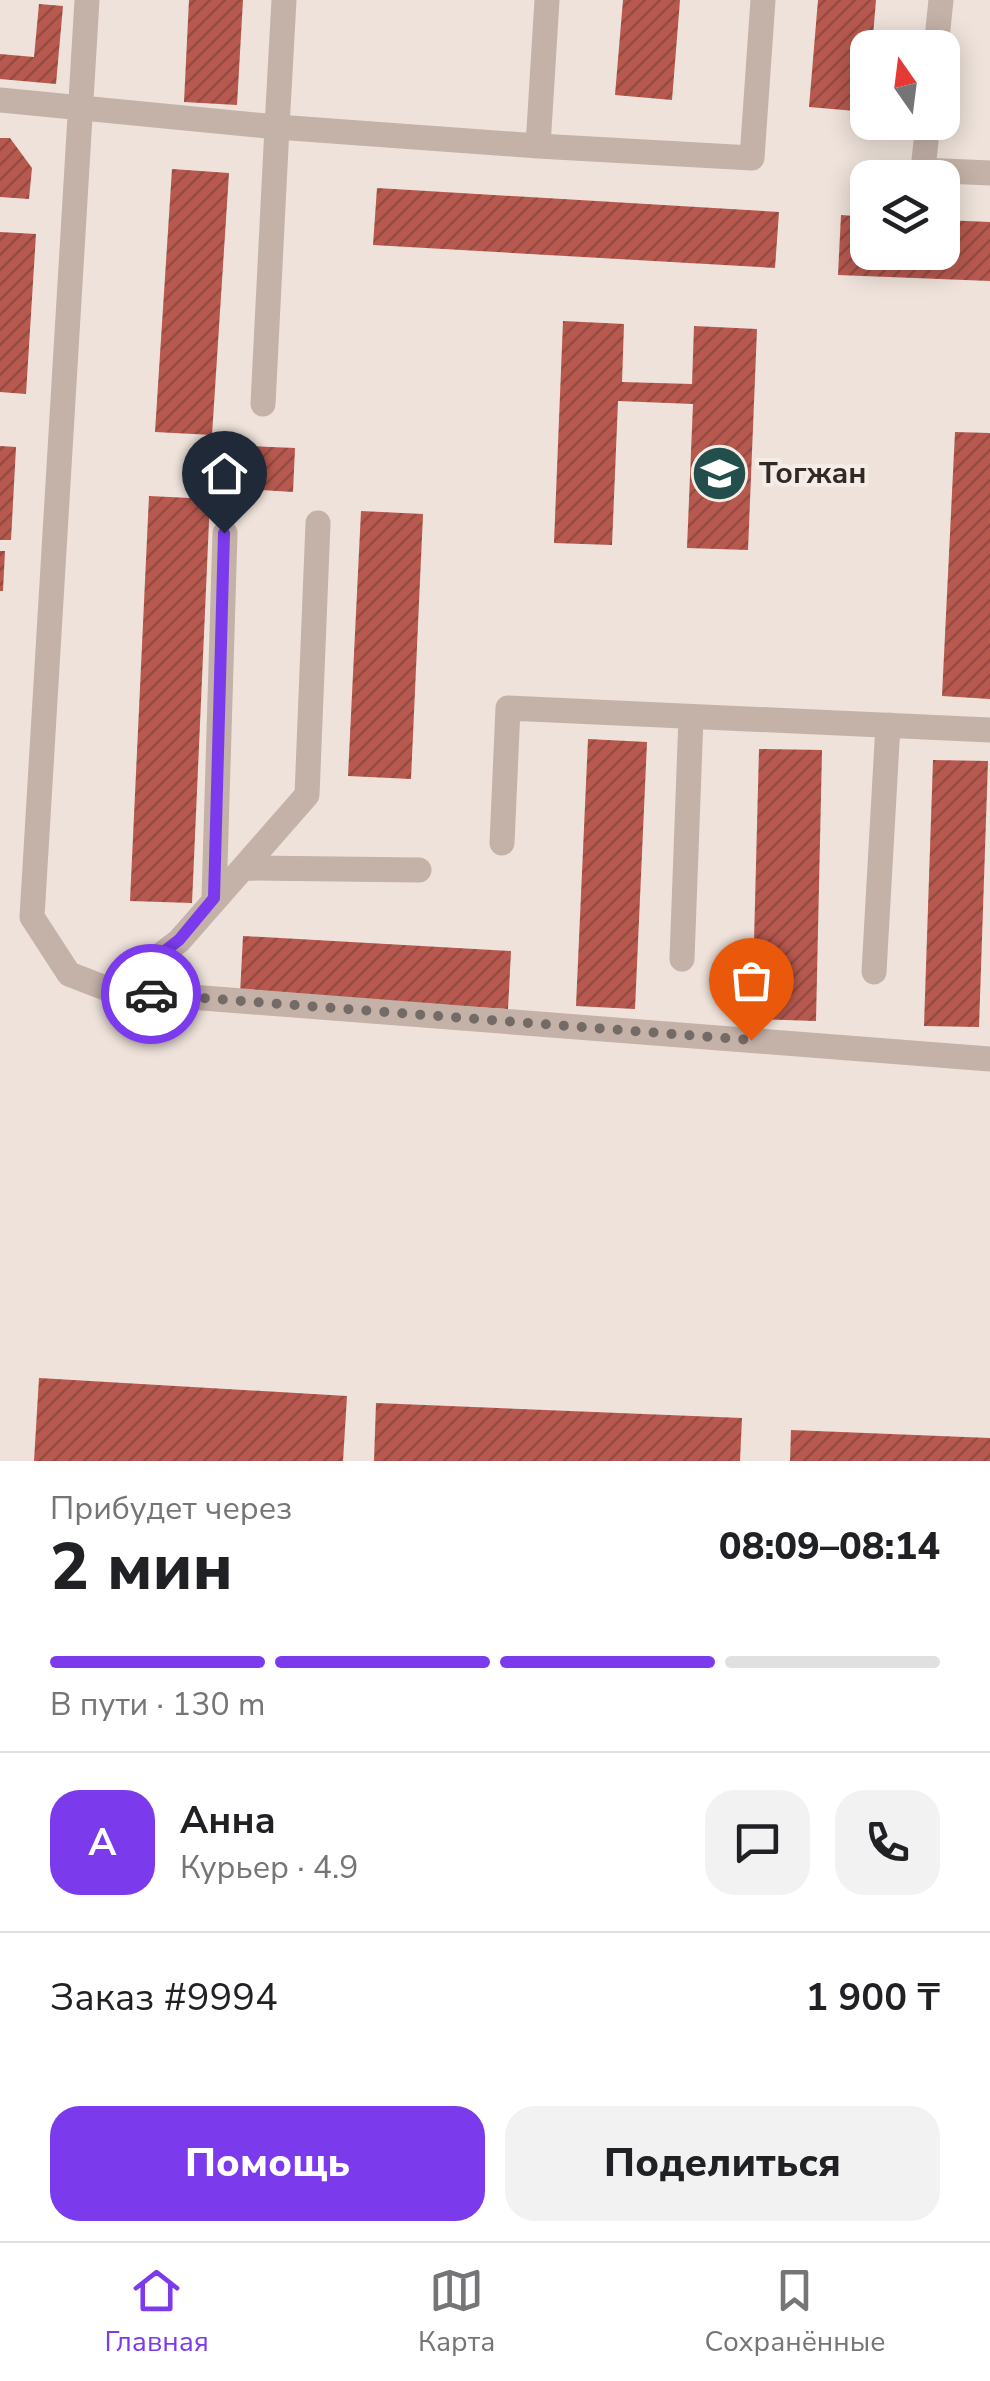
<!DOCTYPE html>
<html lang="ru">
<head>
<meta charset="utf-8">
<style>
	:root { --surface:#fff; --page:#f2f2f2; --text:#202124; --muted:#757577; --line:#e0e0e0; --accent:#7c3aed }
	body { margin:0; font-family:"Nunito Sans",sans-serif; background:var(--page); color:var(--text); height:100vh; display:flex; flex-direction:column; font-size:38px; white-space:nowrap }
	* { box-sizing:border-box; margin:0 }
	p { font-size:32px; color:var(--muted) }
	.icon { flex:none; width:55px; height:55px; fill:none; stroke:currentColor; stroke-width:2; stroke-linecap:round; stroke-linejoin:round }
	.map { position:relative; height:1461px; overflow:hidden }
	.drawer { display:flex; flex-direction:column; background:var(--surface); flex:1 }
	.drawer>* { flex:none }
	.needle { width:65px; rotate:346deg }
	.controls { position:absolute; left:850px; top:30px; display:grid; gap:20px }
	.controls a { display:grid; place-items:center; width:110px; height:110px; border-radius:20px; background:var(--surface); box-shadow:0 5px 25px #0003; font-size:50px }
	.pin { position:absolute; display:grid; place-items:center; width:85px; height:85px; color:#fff; margin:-102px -42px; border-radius:50% 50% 50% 0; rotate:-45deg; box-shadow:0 0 10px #0007 }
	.pin .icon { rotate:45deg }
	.courier { position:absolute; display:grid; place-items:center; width:100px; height:100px; margin:-50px; border:8px solid #7c3aed; border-radius:50%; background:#fff; color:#222; box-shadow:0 2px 12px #0007 }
	.overview em { font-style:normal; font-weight:800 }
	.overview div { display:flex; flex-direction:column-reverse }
	.overview { display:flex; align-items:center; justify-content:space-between; height:170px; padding:0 50px }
	h1 { font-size:65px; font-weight:800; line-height:75px }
	.bar { display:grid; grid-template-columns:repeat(4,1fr); gap:15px 10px; align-content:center; height:120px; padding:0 50px }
	.bar i { height:12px; border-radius:8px; background:var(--line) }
	.bar .selected { background:var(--accent) }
	.bar p { grid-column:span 4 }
	.line { display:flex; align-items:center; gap:25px; padding:0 50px; border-top:2px solid var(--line) }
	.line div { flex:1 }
	.round { display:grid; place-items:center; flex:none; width:105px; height:105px; border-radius:30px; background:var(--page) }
	.button { display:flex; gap:20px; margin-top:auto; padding:20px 50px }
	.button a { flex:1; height:115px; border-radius:30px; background:var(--accent); color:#fff; font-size:40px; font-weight:800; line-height:115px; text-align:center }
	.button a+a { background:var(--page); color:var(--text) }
	.tabs { display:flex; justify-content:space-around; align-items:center; height:140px; border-top:2px solid var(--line); background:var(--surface); font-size:28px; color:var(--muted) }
	.tabs a { display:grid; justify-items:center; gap:5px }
	.tabs .selected { color:var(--accent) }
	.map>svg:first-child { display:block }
	.building { fill:url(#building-hatch) }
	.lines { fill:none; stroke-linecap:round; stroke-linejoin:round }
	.minor { stroke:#c4b1a8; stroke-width:25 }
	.done { stroke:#746a66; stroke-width:10; stroke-dasharray:0 18 }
	.route { stroke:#7c3aed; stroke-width:12 }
	.labels { text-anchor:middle; stroke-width:8; stroke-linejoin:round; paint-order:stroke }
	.poi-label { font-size:30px; font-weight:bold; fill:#322927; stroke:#f6ece6; text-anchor:start }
</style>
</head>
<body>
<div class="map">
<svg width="990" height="1461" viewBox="0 0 990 1461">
	<defs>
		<pattern id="building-hatch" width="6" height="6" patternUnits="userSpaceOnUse" patternTransform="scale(2.5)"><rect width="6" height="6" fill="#b7594f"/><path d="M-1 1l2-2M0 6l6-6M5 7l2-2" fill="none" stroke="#954a42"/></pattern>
	</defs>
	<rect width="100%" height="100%" fill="#eee2da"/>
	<path class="building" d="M189 0H243L237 105 184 102Z
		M623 0H680L672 100 615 95Z
		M818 0H876L872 48H868L867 112 809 107Z
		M39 4 63 6 56 84 0 79V54L34 57Z
		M0 138H10L32 168 29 199 0 197Z
		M172 169 229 173 212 435 155 432Z
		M377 188 779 212 775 268 373 245Z
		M841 215 868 217V252H942V220L990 222V281L838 275Z
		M0 232 36 234 26 394 0 392Z
		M563 321 624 324 622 382 692 384 694 326 757 329 748 550 687 548 693 404 618 401 612 545 554 543Z
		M955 432 990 433V699L942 696Z
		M0 446 16 447 11 540H0Z
		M246 446 295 448 293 492 244 489Z
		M149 496 210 499 192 903 130 901Z
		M361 511 423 514 411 779 348 776Z
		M0 551H5L3 591H0Z
		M588 739 647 742 635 1009 576 1006Z
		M759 749 822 750 816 1021 752 1019Z
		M933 760 988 761 979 1027 924 1026Z
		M243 936 511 951 508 1009 240 994Z
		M39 1378 347 1396 343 1461H34Z
		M376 1403 742 1418 740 1461H374Z
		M791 1430 990 1438V1461H790Z"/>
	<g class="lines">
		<path class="minor" d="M87 0 32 917 69 974 113 991 179 941 307 795 318 523
			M936 48 941 0
			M0 100 277 127 284 0
			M928 122 923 170 990 173
			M538 146 752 158 763 0
			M263 404 277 127 538 146 547 0
			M502 843 508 708 990 730
			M244 868 419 870
			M214 898 225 533
			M682 959 691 717
			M874 972 888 725
			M113 991 990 1059"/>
	</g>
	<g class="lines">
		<path class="done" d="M151 994 751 1040"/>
		<path class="route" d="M151 994 113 991 179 940 214 898 224 533"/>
	</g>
	<defs>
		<symbol id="school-disc" viewBox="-11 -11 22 22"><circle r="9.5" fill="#224e4b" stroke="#f6ece6"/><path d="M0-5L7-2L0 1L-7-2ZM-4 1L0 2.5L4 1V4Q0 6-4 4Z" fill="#fff"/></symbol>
	</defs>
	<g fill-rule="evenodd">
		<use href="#school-disc" x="688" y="442" width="63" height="63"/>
	</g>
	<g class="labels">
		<g class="poi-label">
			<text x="759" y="483">Тогжан</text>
		</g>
	</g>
</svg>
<div class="controls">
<a><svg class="needle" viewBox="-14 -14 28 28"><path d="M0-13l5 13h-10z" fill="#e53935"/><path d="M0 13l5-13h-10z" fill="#757577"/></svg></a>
<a><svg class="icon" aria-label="layers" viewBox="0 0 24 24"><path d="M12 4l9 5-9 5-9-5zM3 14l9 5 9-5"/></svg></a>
</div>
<div class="pin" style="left:751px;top:1040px;background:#ea580c"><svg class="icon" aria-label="bag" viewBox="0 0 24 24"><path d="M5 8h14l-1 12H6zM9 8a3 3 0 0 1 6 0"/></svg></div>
<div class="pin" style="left:224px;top:533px;background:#1f2937"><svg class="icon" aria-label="home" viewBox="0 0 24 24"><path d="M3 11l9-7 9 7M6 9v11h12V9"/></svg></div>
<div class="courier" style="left:151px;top:994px"><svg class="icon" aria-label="car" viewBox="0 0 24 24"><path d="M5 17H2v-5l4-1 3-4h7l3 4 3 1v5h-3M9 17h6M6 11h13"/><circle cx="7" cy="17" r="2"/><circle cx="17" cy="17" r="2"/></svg></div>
</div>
<section class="drawer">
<div class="overview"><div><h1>2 мин</h1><p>Прибудет через</p></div><em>08:09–08:14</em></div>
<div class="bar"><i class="selected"></i><i class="selected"></i><i class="selected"></i><i></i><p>В пути · 130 m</p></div>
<div class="line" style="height:180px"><b class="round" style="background:var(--accent);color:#fff">А</b><div><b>Анна</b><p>Курьер · 4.9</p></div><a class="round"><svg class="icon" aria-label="chat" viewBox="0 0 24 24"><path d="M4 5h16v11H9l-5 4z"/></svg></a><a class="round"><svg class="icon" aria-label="phone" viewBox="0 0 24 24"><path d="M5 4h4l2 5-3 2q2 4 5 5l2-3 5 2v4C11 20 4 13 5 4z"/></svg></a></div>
<div class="line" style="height:130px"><div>Заказ #9994</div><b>1 900 ₸</b></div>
<div class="button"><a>Помощь</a><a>Поделиться</a></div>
</section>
<nav class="tabs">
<a class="selected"><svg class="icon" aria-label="home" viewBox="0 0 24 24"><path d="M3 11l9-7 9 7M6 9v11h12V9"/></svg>Главная</a>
<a><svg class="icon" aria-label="map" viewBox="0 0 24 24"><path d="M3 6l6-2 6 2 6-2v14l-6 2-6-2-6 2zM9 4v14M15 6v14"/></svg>Карта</a>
<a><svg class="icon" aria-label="saved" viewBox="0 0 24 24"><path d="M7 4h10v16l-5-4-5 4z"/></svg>Сохранённые</a>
</nav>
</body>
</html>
